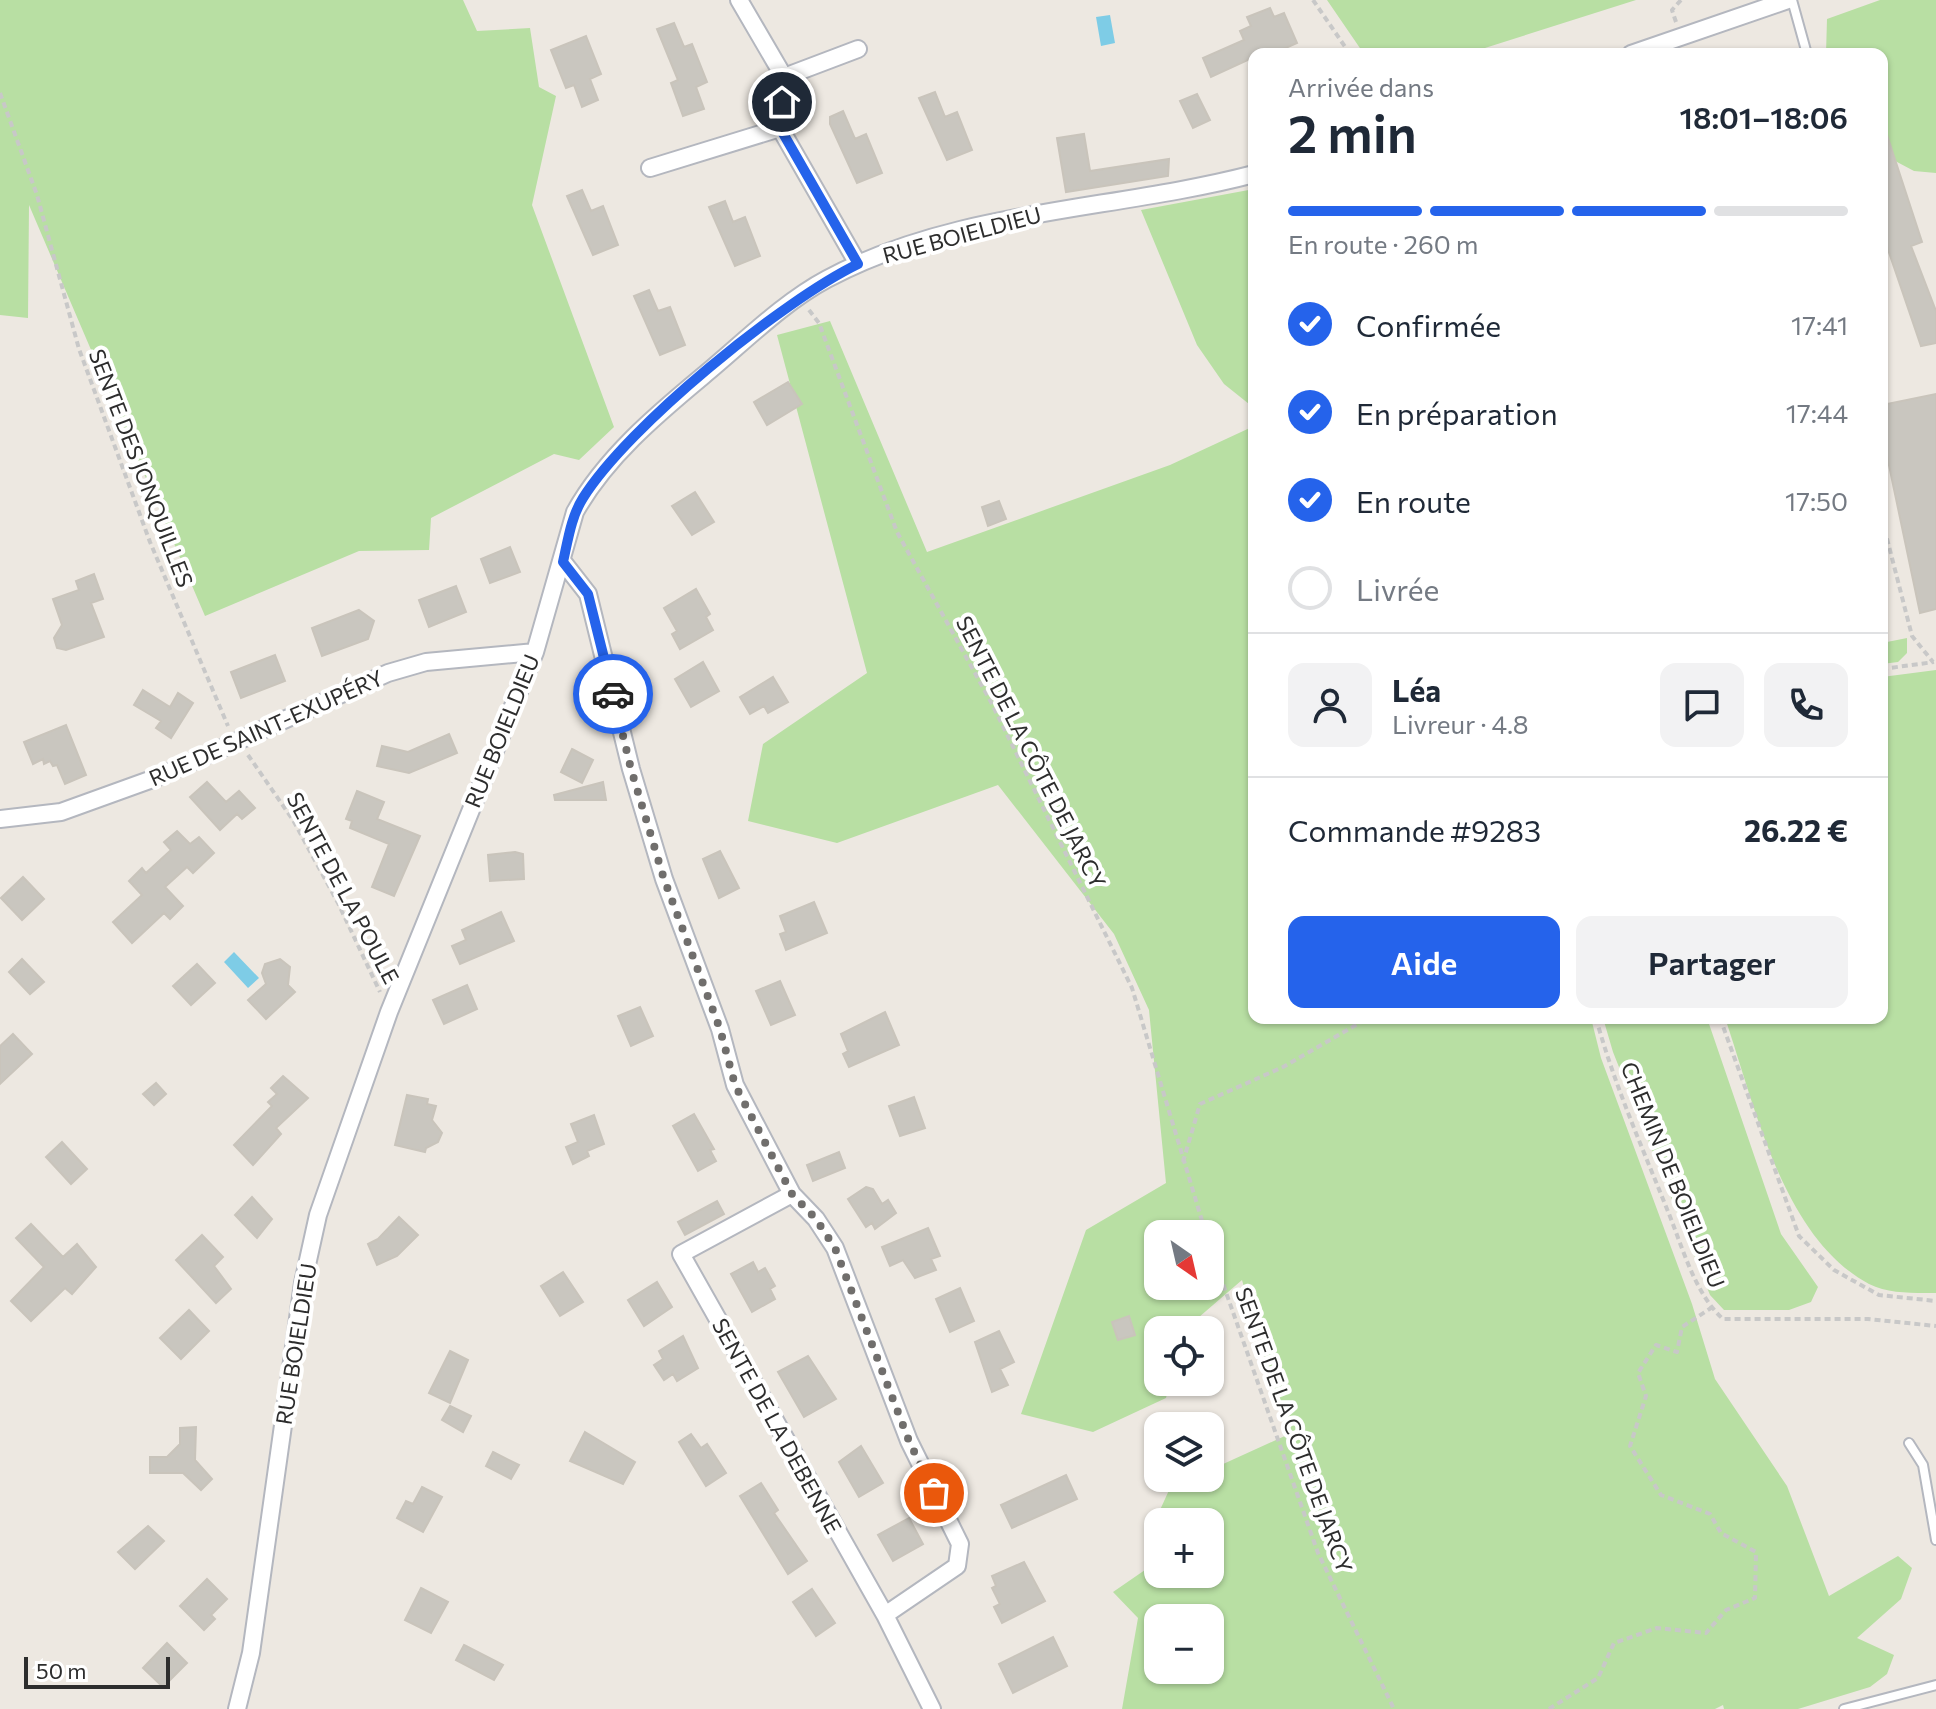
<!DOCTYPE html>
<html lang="fr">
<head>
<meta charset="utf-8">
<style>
	:root { --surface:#fff; --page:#f2f2f3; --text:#1f2937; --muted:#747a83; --line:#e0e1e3; --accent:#2563eb }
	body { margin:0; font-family:Commissioner,sans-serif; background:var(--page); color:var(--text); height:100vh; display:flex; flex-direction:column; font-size:30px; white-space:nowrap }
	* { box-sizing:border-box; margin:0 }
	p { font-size:26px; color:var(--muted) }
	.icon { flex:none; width:44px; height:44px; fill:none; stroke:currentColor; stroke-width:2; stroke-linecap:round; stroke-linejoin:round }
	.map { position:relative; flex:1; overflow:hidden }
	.details { position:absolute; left:1248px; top:48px; width:640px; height:976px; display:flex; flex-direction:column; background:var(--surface); border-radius:16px; box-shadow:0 2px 6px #0004 }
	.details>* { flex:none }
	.needle { width:52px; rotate:146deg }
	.tools { position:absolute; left:1144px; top:1220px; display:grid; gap:16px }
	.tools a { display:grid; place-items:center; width:80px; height:80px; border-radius:16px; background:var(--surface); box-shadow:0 2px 6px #0004; font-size:40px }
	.scale { position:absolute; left:24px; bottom:20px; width:146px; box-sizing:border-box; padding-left:8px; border:4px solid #2d2d2d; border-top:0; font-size:22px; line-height:28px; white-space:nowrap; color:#2d2d2d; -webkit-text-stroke:6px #fff; paint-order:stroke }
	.pin { position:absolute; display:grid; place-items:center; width:68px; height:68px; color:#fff; margin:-34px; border:4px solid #fff; border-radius:50%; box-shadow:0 2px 8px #0007 }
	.courier { position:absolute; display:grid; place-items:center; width:80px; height:80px; margin:-40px; border:6px solid #2563eb; border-radius:50%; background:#fff; color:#222; box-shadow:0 2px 10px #0007 }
	.headline em { font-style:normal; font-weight:600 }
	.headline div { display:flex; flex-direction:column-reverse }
	.headline { display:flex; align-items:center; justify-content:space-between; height:136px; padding:0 40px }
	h1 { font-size:52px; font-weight:600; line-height:60px }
	.bar { display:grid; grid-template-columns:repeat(4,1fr); gap:12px 8px; align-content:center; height:96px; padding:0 40px }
	.bar i { height:10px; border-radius:6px; background:var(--line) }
	.bar .selected { background:var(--accent) }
	.bar p { grid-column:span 4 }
	.line { display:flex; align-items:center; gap:20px; padding:0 40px; border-top:2px solid var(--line) }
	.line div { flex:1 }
	.round { display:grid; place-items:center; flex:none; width:84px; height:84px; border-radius:16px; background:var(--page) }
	ol { padding:0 40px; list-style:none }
	li { display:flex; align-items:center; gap:24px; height:88px }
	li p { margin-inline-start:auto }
	li .icon { padding:8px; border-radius:50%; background:var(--accent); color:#fff; stroke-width:4 }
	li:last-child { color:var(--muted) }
	li i { width:44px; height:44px; border:4px solid var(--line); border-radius:50% }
	.action { display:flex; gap:16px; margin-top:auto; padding:16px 40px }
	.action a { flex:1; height:92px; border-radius:16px; background:var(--accent); color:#fff; font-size:32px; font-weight:600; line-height:92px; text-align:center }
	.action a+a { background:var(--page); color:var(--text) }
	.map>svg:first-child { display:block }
	.green { fill:#b8dfa3; fill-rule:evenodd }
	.water { fill:#7ecce6 }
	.building { fill:#c9c6bf; stroke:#c9c4bb; stroke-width:2 }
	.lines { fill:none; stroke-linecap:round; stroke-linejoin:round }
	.service-casing { stroke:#b4b7bf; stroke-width:12 }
	.minor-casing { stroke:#b4b7bf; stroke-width:20 }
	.path { stroke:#c8c8c8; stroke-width:4; stroke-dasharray:6 4; stroke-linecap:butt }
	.service { stroke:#fff; stroke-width:8 }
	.minor { stroke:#fff; stroke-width:16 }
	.done { stroke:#706e6c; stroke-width:8; stroke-dasharray:0 14.4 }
	.route { stroke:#2563eb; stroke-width:10 }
	.labels { text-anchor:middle; stroke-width:8; stroke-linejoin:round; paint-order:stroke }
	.street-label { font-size:22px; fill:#2d2d2d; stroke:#fff }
</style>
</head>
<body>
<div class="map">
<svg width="1936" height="1709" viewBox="0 0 1936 1709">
	<rect width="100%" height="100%" fill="#ede8e1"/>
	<path class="green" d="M0 0H463L477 31 530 28 539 87 556 96 532 205 614 427 579 460 554 454 431 518 429 550 359 551 205 616 29 205 28 318 0 315Z
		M1327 0H1636L1466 54H1364Z
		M1880 0H1936V173L1914 171 1882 154V54H1826L1827 19Z
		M1254 189V408L1224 384 1197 345 1141 210Z
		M830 321 927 552 1170 465 1254 426V1018H1591L1601 1058 1692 1304 1715 1379 1787 1486 1829 1596 1898 1556 1912 1568 1901 1599 1857 1638 1894 1655 1887 1674 1870 1687 1798 1709H1724L1723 1705 1715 1709H1122L1138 1618 1113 1592 1158 1561V1574H1210V1522H1158V1527L1155 1521 1170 1488 1192 1478H1210V1470L1287 1435 1242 1280 1184 1330H1158V1382H1170L1166 1398 1093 1432 1021 1414 1086 1230 1166 1183 1149 1010 1114 934 998 785 837 843 748 821 763 744 867 673 777 335ZM1158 1234H1210V1286H1158ZM1158 1618H1210V1670H1158Z
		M1907 638V653L1898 662 1882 664V643Z
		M1936 670V1293C1914 1293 1889 1294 1869 1284 1782 1237 1755 1105 1725 1018H1882V677Z
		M1603 1018H1707L1781 1234 1818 1287 1811 1302 1789 1310H1724L1710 1295 1613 1052Z"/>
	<path class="water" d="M1110 15 1115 43 1101 46 1096 17Z
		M234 952 259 978 248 988 224 962Z"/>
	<path class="building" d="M1270 8 1274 17 1284 13 1297 43 1272 54H1254V57L1211 77 1203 58 1244 40 1240 31 1251 26 1247 17Z
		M674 23 684 47 692 44 707 82 696 87 704 109 683 116 671 83 678 80 657 29Z
		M586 36 601 74 590 79 598 100 582 107 574 85 566 88 551 50Z
		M935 92 945 117 957 112 972 150 947 160 919 98Z
		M1197 94 1210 120 1193 128 1180 101Z
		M843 111 855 139 866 134 882 173 857 183 830 124V117Z
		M1882 129H1885L1922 242 1911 246 1936 311V343L1921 346 1882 232Z
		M1084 134 1090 171 1169 159 1168 176 1066 192 1057 138Z
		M582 190 591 211 603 206 618 245 593 255 567 196Z
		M725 201 733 222 745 217 760 256 735 266 709 207Z
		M649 290 658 311 670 307 685 345 660 355 634 296Z
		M788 382 802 404 767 425 754 402Z
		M1936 394V609L1920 613 1882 432V405Z
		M695 492 714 522 692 535 672 506Z
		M999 501 1006 519 988 526 982 507Z
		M510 547 520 572 490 583 481 559Z
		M94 574 103 599 91 603 104 637 66 650 57 648 54 638 62 625 53 599 79 590 76 581Z
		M456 586 466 612 429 627 419 600Z
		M696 589 710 614 706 617 713 630 680 649 672 634 677 631 664 608Z
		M359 610 374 621 368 639 322 656 312 628Z
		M275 655 285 681 241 698 231 672Z
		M703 662 719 691 691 707 675 679Z
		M773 677 788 702 768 713 764 706 750 714 740 697Z
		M143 690 170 707 178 693 193 703 171 738 156 728 161 721 134 705Z
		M66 725 86 775 65 784 57 765 53 766 50 761 44 764 43 759 33 764 24 742Z
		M449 734 457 753 409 773 377 766 382 746 408 752Z
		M572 749 593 760 582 783 561 772Z
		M207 782 226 802 239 791 255 808 242 819 237 814 220 830 190 797Z
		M603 782 606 800H555L554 795Z
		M357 791 384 802 377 819 420 836 394 896 372 887 389 844 350 828 352 821 346 819Z
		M177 831 190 844 199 837 214 853 193 873 187 867 165 887 183 906 170 919 164 913 132 943 113 922 142 895 129 881 142 868 146 873 171 850 164 842Z
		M720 851 739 888 719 898 703 859Z
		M515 852 523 854 524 879 490 881 488 855Z
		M23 877 44 899 22 920 1 898Z
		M814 902 827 933 786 950 780 934 786 932 780 916Z
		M501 912 514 941 460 964 452 946 466 940 462 930Z
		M22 959 44 982 30 994 9 972Z
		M280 959 290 967 288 985 295 992 266 1019 248 1000 266 984 262 973 265 964Z
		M197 964 215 983 191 1005 173 986Z
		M780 981 795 1015 771 1025 756 991Z
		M467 985 477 1009 444 1024 433 1000Z
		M640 1007 653 1036 631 1046 618 1016Z
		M885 1012 899 1045 849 1067 843 1054 848 1051 841 1034Z
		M13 1034 32 1054 0 1084V1046Z
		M283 1076 308 1098 276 1128 281 1134 253 1165 234 1145 272 1106 268 1102 277 1094 271 1088Z
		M156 1083 166 1094 154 1105 143 1094Z
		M407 1095 428 1099 427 1104 436 1106 432 1120 442 1133 438 1142 426 1148 425 1152 395 1145Z
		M914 1097 925 1128 900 1136 889 1106Z
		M694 1114 714 1149 710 1150 716 1161 698 1171 673 1126Z
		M594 1115 604 1144 587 1151 589 1156 573 1164 566 1147 578 1142 571 1124Z
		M62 1142 87 1169 71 1184 46 1157Z
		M839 1152 845 1168 813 1181 807 1165Z
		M866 1187 873 1189 882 1204 888 1200 896 1213 875 1229 872 1223 866 1227 848 1199Z
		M252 1197 272 1219 257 1238 235 1215Z
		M717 1201 724 1214 685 1235 678 1222Z
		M399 1217 418 1235 397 1256 377 1265 368 1244 378 1239Z
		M31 1224 63 1257 77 1244 96 1267 72 1294 65 1288 31 1321 11 1301 44 1267 16 1238Z
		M928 1228 940 1256 931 1259 936 1270 915 1278 903 1260 890 1266 882 1247Z
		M202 1235 223 1257 214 1266 231 1289 216 1303 176 1260Z
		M753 1262 758 1272 765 1268 775 1286 770 1289 775 1299 752 1312 731 1274Z
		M563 1272 583 1302 560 1316 541 1286Z
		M657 1282 672 1307 644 1326 628 1300Z
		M960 1288 974 1321 950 1332 936 1299Z
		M189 1310 209 1331 181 1359 160 1338Z
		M1129 1316 1135 1335 1118 1340 1112 1322Z
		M999 1331 1014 1362 1000 1369 1008 1385 992 1392 975 1342Z
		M683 1336 698 1368 677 1381 673 1374 664 1380 654 1365 663 1359 659 1351Z
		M450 1351 468 1360 450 1403 429 1393Z
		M808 1356 836 1399 804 1417 778 1372Z
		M450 1406 471 1416 463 1432 442 1420Z
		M196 1427 195 1460 212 1479 201 1490 183 1473H150V1457H167L180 1444V1428Z
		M585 1432 635 1462 623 1484 570 1461Z
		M691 1434 701 1448 707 1444 726 1473 706 1486 679 1442Z
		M861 1446 883 1483 859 1497 839 1462Z
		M493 1452 519 1465 511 1479 486 1466Z
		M1066 1475 1077 1499 1012 1528 1001 1505Z
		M761 1483 778 1510 774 1513 807 1561 788 1574 740 1496Z
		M422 1487 442 1497 423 1532 397 1518 406 1501 413 1504Z
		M909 1518 923 1544 893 1561 878 1535Z
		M148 1526 164 1541 135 1569 118 1552Z
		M1024 1562 1045 1601 1002 1623 994 1607 1000 1604 992 1588 996 1586 992 1576Z
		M207 1579 227 1599 211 1615 215 1619 204 1630 180 1606Z
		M421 1588 448 1602 431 1633 405 1620Z
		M812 1589 835 1623 816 1636 793 1602Z
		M1053 1637 1067 1666 1013 1693 999 1664Z
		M167 1643 187 1663 163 1687 143 1668Z
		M464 1645 503 1665 494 1680 456 1660Z"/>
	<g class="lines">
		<defs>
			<path id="service" d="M1792 0 1807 54
				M1909 1443 1923 1465 1936 1540
				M1844 1709 1936 1685"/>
			<path id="minor" d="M739 0 784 77 780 128 858 264
				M1631 54 1788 0
				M784 77 858 49
				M650 168 780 128
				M563 562 588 594 631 769 664 879 720 1029 735 1085 792 1194 816 1219 835 1248 909 1441 960 1544 957 1566 885 1615
				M0 819 61 812 158 777 388 673 426 662 535 652
				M792 1194 681 1254 885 1615 932 1709
				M237 1709 251 1653 303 1283 318 1215 389 1012 535 652 575 512C605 458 656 415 703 376 742 344 782 303 827 279 958 209 1113 211 1254 174"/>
		</defs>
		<use href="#service" class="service-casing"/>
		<use href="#minor" class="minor-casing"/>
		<path class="path" d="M1313 0 1350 54
			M1676 22 1672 10 1681 0
			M0 93 37 195 79 349 150 542 228 726
			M809 310 819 323 897 532 991 702 1132 988 1206 1234
			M1882 331 1886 347 1882 350
			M1882 519 1912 636 1933 662
			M1882 669 1934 662
			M248 755 293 820 338 903 380 992
			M1596 1018C1614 1084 1642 1147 1667 1209 1682 1245 1694 1293 1723 1319H1868L1936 1326
			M1720 1018 1799 1236 1834 1270 1879 1295 1936 1301
			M1183 1162 1200 1104 1283 1067 1368 1018
			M1210 1247 1318 1553 1394 1709
			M1549 1709 1598 1678 1614 1643 1657 1628 1706 1633 1726 1610 1755 1598 1756 1552 1721 1533 1710 1514 1661 1495 1630 1446 1646 1396 1638 1373 1656 1345 1677 1352 1682 1327 1711 1308"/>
		<use href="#service" class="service"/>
		<use href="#minor" class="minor"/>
	</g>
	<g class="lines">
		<path class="done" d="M613 694 631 769 664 879 720 1029 735 1085 792 1194 816 1219 835 1248 909 1441 934 1493"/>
		<path class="route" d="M613 694 588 594 563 562C568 540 571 517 583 498 628 426 782 301 858 264L780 128 782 102"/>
	</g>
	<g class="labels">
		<g class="street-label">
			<text transform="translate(962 235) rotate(-15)" y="8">RUE BOIELDIEU</text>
			<text transform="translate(141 468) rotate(69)" y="8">SENTE DES JONQUILLES</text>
			<text transform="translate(266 728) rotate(-24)" y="8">RUE DE SAINT-EXUPÉRY</text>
			<text transform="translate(502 731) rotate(-68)" y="8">RUE BOIELDIEU</text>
			<text transform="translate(1031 752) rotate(63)" y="8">SENTE DE LA CÔTE DE JARCY</text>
			<text transform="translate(343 888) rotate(62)" y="8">SENTE DE LA POULE</text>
			<text transform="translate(1673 1175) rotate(68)" y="8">CHEMIN DE BOIELDIEU</text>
			<text transform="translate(296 1344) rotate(-81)" y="8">RUE BOIELDIEU</text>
			<text transform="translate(777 1426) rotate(61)" y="8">SENTE DE LA DEBENNE</text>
			<text transform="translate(1294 1430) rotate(70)" y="8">SENTE DE LA CÔTE DE JARCY</text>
		</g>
	</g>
</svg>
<div class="tools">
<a><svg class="needle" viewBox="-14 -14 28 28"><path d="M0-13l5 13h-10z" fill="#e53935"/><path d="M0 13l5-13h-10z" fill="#747a83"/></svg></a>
<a><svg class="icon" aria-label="locate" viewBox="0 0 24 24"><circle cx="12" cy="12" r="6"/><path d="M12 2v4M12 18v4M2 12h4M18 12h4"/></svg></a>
<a><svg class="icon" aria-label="layers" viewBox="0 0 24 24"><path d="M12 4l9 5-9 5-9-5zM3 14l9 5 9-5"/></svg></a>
<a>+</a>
<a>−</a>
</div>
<div class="scale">50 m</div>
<div class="pin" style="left:934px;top:1493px;background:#ea580c"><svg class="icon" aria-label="bag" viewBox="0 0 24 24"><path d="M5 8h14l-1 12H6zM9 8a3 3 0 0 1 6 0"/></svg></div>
<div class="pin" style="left:782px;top:102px;background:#1f2937"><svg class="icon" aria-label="home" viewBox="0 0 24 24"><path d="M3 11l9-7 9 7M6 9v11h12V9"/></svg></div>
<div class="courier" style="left:613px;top:694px"><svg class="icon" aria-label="car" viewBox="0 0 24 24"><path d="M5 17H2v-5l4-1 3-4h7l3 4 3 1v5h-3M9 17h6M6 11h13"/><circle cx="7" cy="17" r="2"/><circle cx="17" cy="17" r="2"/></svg></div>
<section class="details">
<div class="headline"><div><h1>2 min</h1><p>Arrivée dans</p></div><em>18:01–18:06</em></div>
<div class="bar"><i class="selected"></i><i class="selected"></i><i class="selected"></i><i></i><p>En route · 260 m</p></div>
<ol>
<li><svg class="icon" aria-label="check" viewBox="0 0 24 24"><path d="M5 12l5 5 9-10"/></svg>Confirmée<p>17:41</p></li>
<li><svg class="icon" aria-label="check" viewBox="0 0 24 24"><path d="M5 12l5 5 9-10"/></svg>En préparation<p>17:44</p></li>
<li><svg class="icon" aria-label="check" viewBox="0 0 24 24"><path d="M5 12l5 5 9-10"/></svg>En route<p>17:50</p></li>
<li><i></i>Livrée</li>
</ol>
<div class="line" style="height:144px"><a class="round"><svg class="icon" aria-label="person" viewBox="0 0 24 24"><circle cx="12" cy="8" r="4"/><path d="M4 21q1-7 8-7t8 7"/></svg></a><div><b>Léa</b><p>Livreur · 4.8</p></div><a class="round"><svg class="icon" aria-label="chat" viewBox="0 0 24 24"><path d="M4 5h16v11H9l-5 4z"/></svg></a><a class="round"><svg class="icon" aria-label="phone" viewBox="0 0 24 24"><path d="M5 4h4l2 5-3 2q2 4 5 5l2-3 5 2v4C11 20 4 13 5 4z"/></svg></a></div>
<div class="line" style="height:104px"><div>Commande #9283</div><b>26.22 €</b></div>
<div class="action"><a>Aide</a><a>Partager</a></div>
</section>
</div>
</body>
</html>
